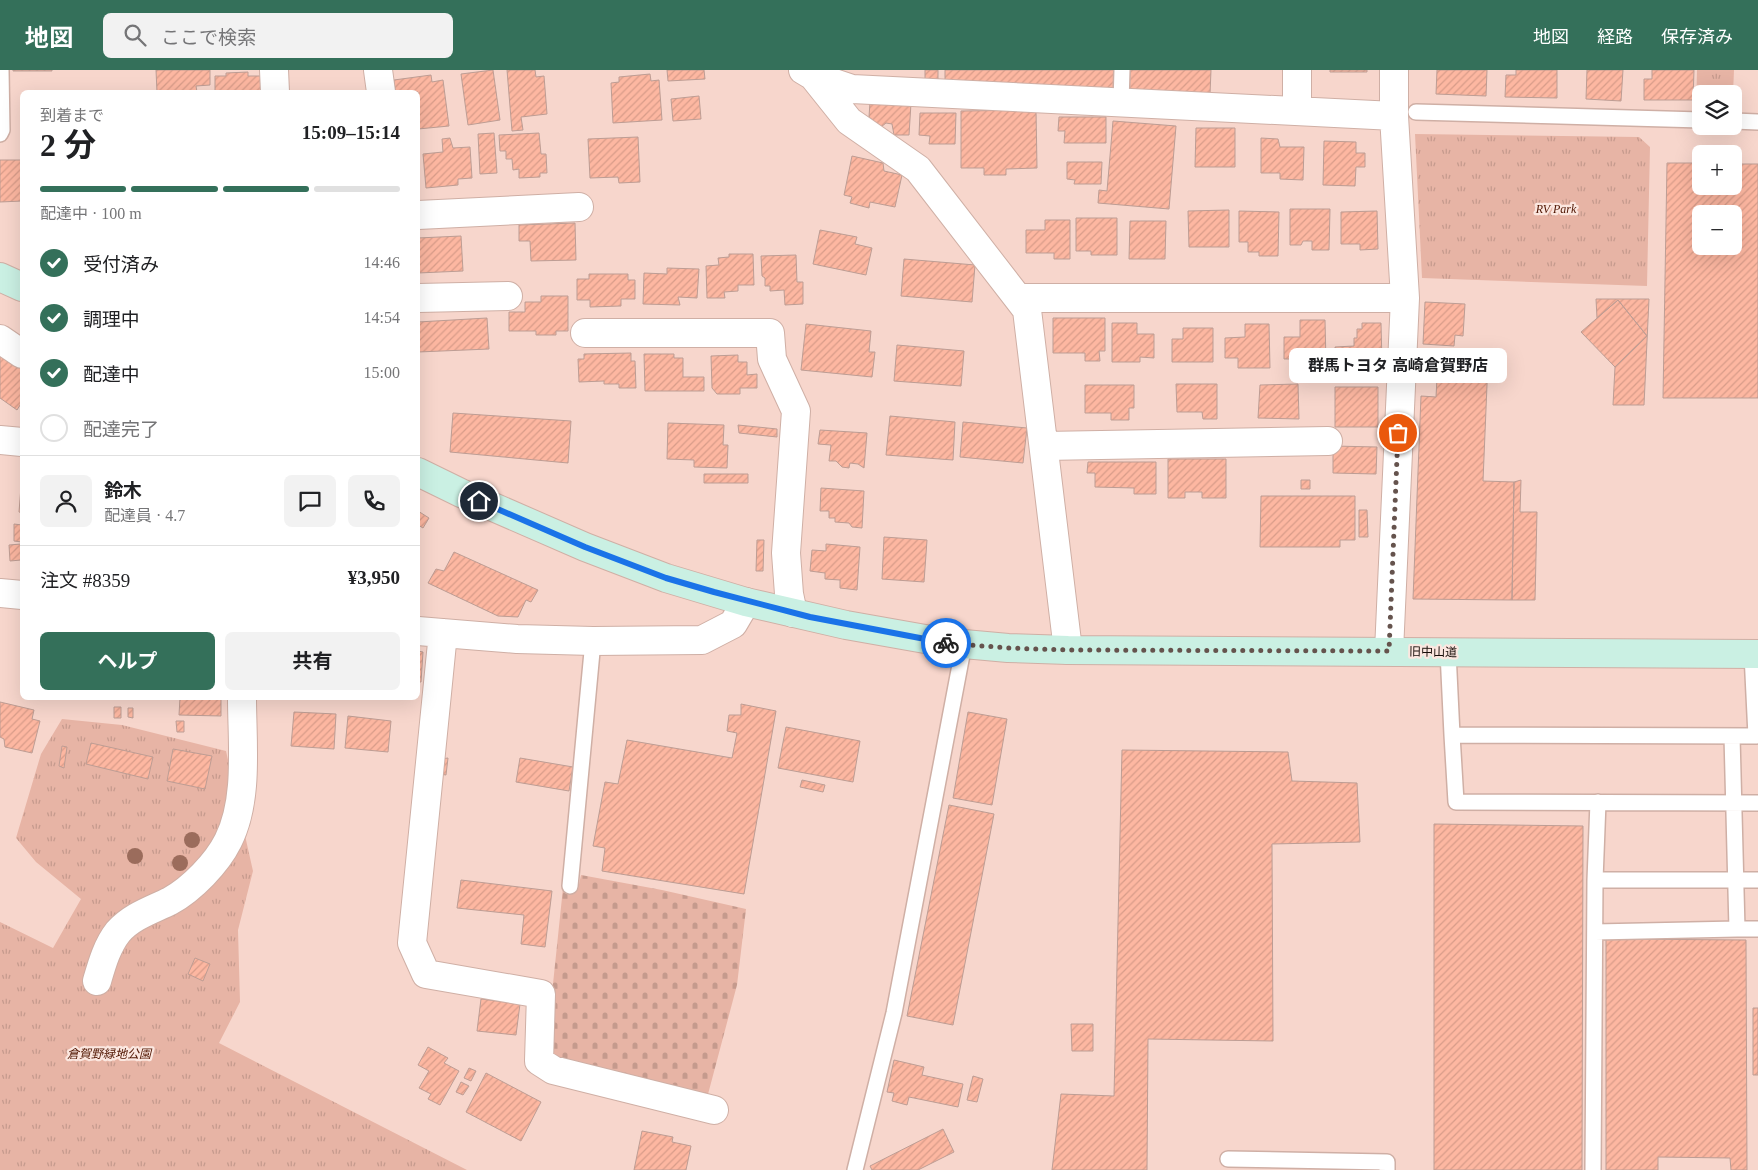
<!DOCTYPE html>
<html lang="ja">
<head>
<meta charset="utf-8">
<style>
	:root { --surface:#fff; --page:#f2f2f2; --text:#202124; --muted:#757577; --line:#e0e0e0; --accent:#34705a }
	body { margin:0; font-family:"Times New Roman","Noto Sans JP",serif; background:var(--page); color:var(--text); height:100vh; display:flex; flex-direction:column; font-size:19px; white-space:nowrap }
	* { box-sizing:border-box; margin:0 }
	p { font-size:16px; color:var(--muted) }
	.icon { flex:none; width:28px; height:28px; fill:none; stroke:currentColor; stroke-width:2; stroke-linecap:round; stroke-linejoin:round }
	.map { position:relative; flex:1; overflow:hidden }
	.sheet { position:absolute; left:20px; top:20px; width:400px; height:610px; display:flex; flex-direction:column; background:var(--surface); border-radius:8px; box-shadow:0 5px 20px #0002 }
	.sheet>* { flex:none }
	.fabs { position:absolute; left:1692px; top:15px; display:grid; gap:10px }
	.fabs a { display:grid; place-items:center; width:50px; height:50px; border-radius:8px; background:var(--surface); box-shadow:0 5px 20px #0002; font-size:25px }
	.pin { position:absolute; display:grid; place-items:center; width:42px; height:42px; color:#fff; margin:-21px; border:2px solid #fff; border-radius:50%; box-shadow:0 1px 5px #0007 }
	.courier { position:absolute; display:grid; place-items:center; width:50px; height:50px; margin:-25px; border:4px solid #1a73e8; border-radius:50%; background:#fff; color:#222; box-shadow:0 1px 6px #0007 }
	.bubble { position:absolute; height:35px; border-radius:8px; background:var(--surface); box-shadow:0 5px 20px #0002; font-size:16px; font-weight:700; line-height:35px; text-align:center }
	.overview em { font-style:normal; font-weight:700 }
	.overview div { display:flex; flex-direction:column-reverse }
	.overview { display:flex; align-items:center; justify-content:space-between; height:85px; padding:0 20px }
	h1 { font-size:32px; font-weight:700; line-height:38px }
	.bar { display:grid; grid-template-columns:repeat(4,1fr); gap:8px 5px; align-content:center; height:60px; padding:0 20px }
	.bar i { height:6px; border-radius:4px; background:var(--line) }
	.bar .on { background:var(--accent) }
	.bar p { grid-column:span 4 }
	.line { display:flex; align-items:center; gap:12px; padding:0 20px; border-top:1px solid var(--line) }
	.line div { flex:1 }
	.round { display:grid; place-items:center; flex:none; width:52px; height:52px; border-radius:8px; background:var(--page) }
	ol { padding:0 20px; list-style:none }
	li { display:flex; align-items:center; gap:15px; height:55px }
	li p { margin-inline-start:auto }
	li .icon { padding:5px; border-radius:50%; background:var(--accent); color:#fff; stroke-width:4 }
	li:last-child { color:var(--muted) }
	li i { width:28px; height:28px; border:2px solid var(--line); border-radius:50% }
	.primary-button { display:flex; gap:10px; margin-top:auto; padding:10px 20px }
	.primary-button a { flex:1; height:58px; border-radius:8px; background:var(--accent); color:#fff; font-size:20px; font-weight:700; line-height:58px; text-align:center }
	.primary-button a+a { background:var(--page); color:var(--text) }
	header { display:flex; align-items:center; gap:30px; box-sizing:border-box; height:70px; padding:0 25px; background:var(--accent); color:#fff }
	header strong { font-size:24px }
	nav { display:flex; gap:28px; margin-inline-start:auto; font-size:18px }
	.search { width:350px; height:45px; background:var(--page); display:flex; align-items:center; gap:12px; box-sizing:border-box; padding:0 18px; border-radius:8px; color:var(--muted); font-size:19px }
	.map>svg:first-child { display:block }
	.cemetery { fill:url(#cemetery-stones) }
	.park { fill:url(#park-tufts) }
	.building { fill:url(#building-hatch); stroke:#bd9d94; fill-rule:evenodd }
	.lines { fill:none; stroke-linecap:round; stroke-linejoin:round }
	.lane-casing { stroke:#cfafa5; stroke-width:18 }
	.street-casing { stroke:#cfafa5; stroke-width:30 }
	.secondary-casing { stroke:#cfafa5; stroke-width:30 }
	.lane { stroke:#fff; stroke-width:15 }
	.street { stroke:#fff; stroke-width:28 }
	.secondary { stroke:#caf0e3; stroke-width:28 }
	.tree { fill:#9b6c5c }
	.done { stroke:#65534d; stroke-width:5; stroke-dasharray:0 9 }
	.route { stroke:#1a73e8; stroke-width:6 }
	.labels { text-anchor:middle; stroke-width:4.5; stroke-linejoin:round; paint-order:stroke }
	.park-label { font-size:12px; font-style:italic; fill:#501501; stroke:#fbe7e0 }
	.street-label { font-size:12px; fill:#170d09; stroke:#fbe7e0 }
</style>
</head>
<body>
<header>
<strong>地図</strong>
<div class="search"><svg class="icon" aria-label="search" viewBox="0 0 24 24"><circle cx="10" cy="10" r="6"/><path d="M15 15l6 6"/></svg>ここで検索</div>
<nav><a>地図</a><a>経路</a><a>保存済み</a></nav>
</header>
<div class="map">
<svg width="1758" height="1100" viewBox="0 0 1758 1100">
	<defs>
		<pattern id="cemetery-stones" width="16" height="16" patternUnits="userSpaceOnUse" patternTransform="scale(1.25)"><rect width="16" height="16" fill="#e7b4a5"/><path d="M2 7V4a2 2 0 0 1 4 0v3zM10 15v-3a2 2 0 0 1 4 0v3z" fill="#c59a8d"/></pattern>
		<pattern id="park-tufts" width="24" height="20" patternUnits="userSpaceOnUse" patternTransform="scale(1.25)"><rect width="24" height="20" fill="#e7b4a5"/><path d="M3 7l-1-3M5 7V3M7 7l1-3M15 17l-1-3M17 17v-4M19 17l1-3" fill="none" stroke="#c59a8d"/></pattern>
		<pattern id="building-hatch" width="6" height="6" patternUnits="userSpaceOnUse" patternTransform="scale(1.25)"><rect width="6" height="6" fill="#fdb7a1"/><path d="M-1 1l2-2M0 6l6-6M5 7l2-2" fill="none" stroke="#d89c89"/></pattern>
	</defs>
	<rect width="100%" height="100%" fill="#f7d6cc"/>
	<path class="cemetery" d="M581 805 662 820 746 839 737 915 707 1028 562 991 546 981 563 818 578 819Z"/>
	<path class="park" d="M1697 0H1734L1733 24H1701V43H1696Z
		M1415 64 1639 67 1650 77 1647 216 1422 208Z
		M62 649 122 655 226 681 253 801 238 860 240 932 219 973 467 1100H0V852L53 878 81 829 36 792 16 768 41 684Z"/>
	<path class="building" d="M13 0H52V1H13Z
		M156 0H210V15L196 16 197 22H157Z
		M493 0 500 50 468 55 461 4Z
		M507 0H535L536 7 544 6 547 44 521 47 523 60 512 61Z
		M667 0H704L705 9 668 11Z
		M925 0H938V10H925Z
		M945 0H1211L1210 24 945 12Z
		M1330 0H1367V2H1330Z
		M1437 0H1487L1486 26 1436 24Z
		M1516 0H1557V28L1505 27 1506 5H1516Z
		M1587 0H1623L1621 31 1586 29Z
		M1652 0H1694L1693 30H1644V9H1652Z
		M248 2V6H262L263 22H215V6H226V3Z
		M650 4 651 11 659 10 662 50 613 53 611 13 619 12V7Z
		M431 5 432 12 443 10 449 56 418 59V22H395L394 10Z
		M699 26 701 49 673 51 671 29Z
		M870 32 911 33 909 65H894L892 54 886 53 881 57 869 47Z
		M1036 40 1037 98 1006 99V105H984V98H961V41Z
		M920 43H956L955 74H929L930 66 919 65Z
		M1059 47H1106V73H1064L1065 61H1058Z
		M1113 51 1176 56 1169 139 1098 133 1099 120 1107 121Z
		M1196 58H1235V97H1195Z
		M494 63 497 103 480 104 478 64Z
		M539 63 541 84H546L547 103H540V107L519 108V99L513 100 512 89H506V81H500L499 65Z
		M638 67 640 112 619 113 618 107 590 108 588 69Z
		M450 68 453 78 470 77 472 108 458 109V115L426 118 423 84 443 82 442 69Z
		M1261 68 1278 69 1280 77H1304L1303 110 1280 109V103H1261Z
		M1324 71 1356 72V83H1365V97H1356L1355 116 1323 115Z
		M852 86 883 93 884 101 902 105 895 137 870 132 869 138 850 133 852 127 844 125Z
		M0 90H22V131L0 132Z
		M1067 92H1102L1101 114H1074L1075 110 1067 109Z
		M1667 93H1701V116H1734V94H1758V328H1663ZM1701 144H1734V176H1701Z
		M1290 139H1330L1329 180H1312V171H1303L1301 175H1290Z
		M1229 140V177H1189L1188 141Z
		M1239 141 1279 142 1278 186H1259V182H1248V172H1239Z
		M1377 141 1378 179 1360 180V174H1341V142Z
		M1076 148H1117V185H1091V181H1076Z
		M1045 150H1070V189H1054V183H1026V160H1045Z
		M1130 151H1166L1165 189H1129Z
		M575 153 576 190 531 191 530 171H519V155Z
		M820 160 857 167 855 174 872 178 866 205 813 194Z
		M461 166 463 201 418 203V168Z
		M729 184H753L754 215H738V221L724 222 725 228H707L706 196 719 195 718 188 729 187Z
		M796 185 797 212H803V234L785 235 784 220 770 221V216H765V208L762 206 761 186Z
		M904 189 975 195 972 232 901 226Z
		M667 198 699 199 697 228 678 227 680 235 643 234 644 203 667 204Z
		M589 204H628V210H635V229H621V236L590 237V230H577V209H589Z
		M541 226H568V261H556V265H536V261H509V242H525V232H541Z
		M1596 229H1649L1644 335H1613L1615 297 1647 266 1618 230 1597 248Z
		M1618 230 1647 266 1615 297 1581 262Z
		M1425 232 1465 234 1463 266 1455 265 1454 276 1423 274Z
		M487 248 489 279 418 282V252Z
		M1053 248H1105V281H1099L1100 291H1085V283H1053Z
		M1300 250H1325L1326 293H1298V289H1284V267H1300Z
		M1112 253H1137V264H1154V288L1140 287V292H1112Z
		M1362 253H1381L1382 293 1336 295 1335 277 1354 276V268H1357V259H1362Z
		M806 254 871 261 869 282H875L872 307 801 300Z
		M1245 254H1269L1270 298H1238V288H1225V268L1245 267Z
		M1183 258H1213V292H1172V269H1183Z
		M897 275 964 281 961 316 894 311Z
		M0 283 22 298V332L17 340 0 328Z
		M631 283V291H635L636 318H619V314H604V311L579 312 578 289H584V284Z
		M644 284H674V288H683V307H704V321H645Z
		M738 285V292H747V305L757 304V318H740V324H717L712 318 711 286Z
		M1438 289 1488 291 1483 411 1514 412 1512 530 1413 529 1421 326 1436 327Z
		M1176 314H1217V349H1203L1202 342H1177Z
		M1298 314 1299 349 1258 348 1260 315Z
		M1085 315H1134V338H1129V350H1111V343H1085Z
		M1335 317H1378V357H1335Z
		M453 343 571 351 568 393 450 382Z
		M890 346 955 352 953 390 886 385Z
		M963 352 1027 358 1023 393 960 387Z
		M668 353 724 355 723 375H728L727 398 694 397V390L667 389Z
		M738 355 777 359V367L739 363Z
		M820 360 867 363 864 398 858 394 850 393 849 398 842 397 836 391H829L831 375 818 374Z
		M1333 376 1377 377 1376 404 1333 403Z
		M1168 389H1226V428H1202V422H1185V428H1168Z
		M1088 392H1156V424H1134V418L1095 417V403H1087Z
		M22 404V443L19 442Z
		M704 404H748V413H704Z
		M1301 410H1310V419H1301Z
		M1521 410 1520 442H1537L1535 530H1512L1514 412Z
		M821 418 864 421 862 458 852 457 849 453 835 452V448H829V441H820Z
		M1261 426H1355V470H1340V477H1260Z
		M1359 440H1367L1368 467H1359Z
		M418 441 429 448 423 458 418 455Z
		M14 454 22 455V472L14 471Z
		M884 467 927 470 924 512 882 509Z
		M757 470H764L763 501H756Z
		M21 474V490L10 491 9 475Z
		M826 474 860 477 857 520 840 518V510L825 509V503L810 501 812 480 826 481Z
		M454 482 538 520 531 532 526 530 518 547 498 546 428 513 436 499 444 501Z
		M418 581 423 582 421 612H418Z
		M180 628H221V646L179 645Z
		M0 632 34 640 32 649 40 651 32 683 5 677 4 669 0 667Z
		M741 634 776 641 744 824 602 801 605 778 593 776 605 712 618 714 627 670 732 688 737 663 727 661 729 645H741Z
		M114 637H121V648H114Z
		M128 638H133V648L128 647Z
		M294 642 336 644 334 679 291 676Z
		M968 642 1007 649 992 735 953 728Z
		M348 646 391 651 388 682 345 678Z
		M176 651H184V662H177Z
		M786 657 860 671 853 712 778 698Z
		M91 673 153 687 148 709 86 694Z
		M62 676 67 677 64 698 59 696Z
		M173 679 212 686 205 719 167 711Z
		M1122 680 1288 682 1292 711 1357 713 1360 772 1272 774 1273 971 1148 969 1147 1100H1052L1061 1024 1114 1026Z
		M448 688 446 705 440 704 441 689Z
		M520 688 573 697 569 721 516 712Z
		M802 710 825 715 823 722 800 717Z
		M949 735 994 744 953 955 907 946Z
		M1434 754 1583 756 1582 1100H1434Z
		M461 810 552 821 545 877 521 874 524 845 457 838Z
		M1606 869 1746 870 1747 1100H1731L1730 1088 1658 1087V1100H1606Z
		M195 888 210 894 203 911 188 904Z
		M481 929 520 934 516 965 477 961Z
		M1753 938H1758V1005H1753Z
		M1071 954H1093V981H1072Z
		M428 977 448 988 444 993 459 1001 440 1035 428 1029 431 1024 419 1018 429 1001 418 995Z
		M894 990 924 997 922 1005 963 1014 958 1037 909 1027 907 1035 892 1031 894 1023 887 1022Z
		M469 998 476 1001 471 1011 464 1008Z
		M486 1003 541 1032 521 1071 466 1042Z
		M973 1006 983 1009 977 1032 967 1030Z
		M461 1012 469 1016 463 1025 456 1022Z
		M943 1059 954 1082 918 1100H872L870 1096Z
		M642 1061 673 1067 672 1072 691 1076 686 1100H634Z"/>
	<g class="lines">
		<defs>
			<path id="lane" d="M1121 32 1122 0
				M1416 42 1701 50
				M1734 51 1758 52
				M0 64 2 60 1 0
				M1448 582 1452 665 1756 666 1752 584
				M1452 665 1456 732 1758 733
				M1732 666 1737 859H1758
				M1595 810 1598 732
				M570 816 593 571
				M1595 862 1737 859
				M1228 1089 1387 1092V1100
				M855 1100 894 943 964 574
				M1593 1100 1595 810H1758"/>
			<path id="street" d="M274 0 275 22
				M378 0 381 22
				M803 0 813 6 849 51 918 99 1027 240 1068 580
				M813 6 852 19 1394 46
				M1297 41V0
				M418 145 579 137
				M418 228 508 226
				M1018 228H1405
				M585 263H770L772 289 796 341 786 483 789 524 793 543
				M0 269 22 284
				M0 370 22 372
				M1044 376 1328 371
				M0 523 22 525
				M418 561 517 569 593 571 702 570 733 554 746 532
				M443 563 412 873 426 904 541 924 539 991 553 1000 714 1040
				M1389 581 1405 228 1394 46V0
				M97 911C102 894 107 876 118 862 132 846 152 840 170 831 192 819 217 793 228 771 249 730 242 672 242 628"/>
			<path id="secondary" d="M0 207 22 217
				M418 402 461 423 585 477 666 508 746 532 846 555 942 572 1008 578 1068 580 1758 584"/>
		</defs>
		<use href="#lane" class="lane-casing"/>
		<use href="#street" class="street-casing"/>
		<use href="#secondary" class="secondary-casing"/>
		<use href="#lane" class="lane"/>
		<use href="#street" class="street"/>
		<use href="#secondary" class="secondary"/>
	</g>
	<g class="tree">
		<circle cx="192" cy="770" r="8"/>
		<circle cx="135" cy="786" r="8"/>
		<circle cx="180" cy="793" r="8"/>
	</g>
	<g class="lines">
		<path class="done" d="M946 573 1008 578 1068 580 1389 581 1398 363"/>
		<path class="route" d="M479 431 585 477 666 508 714 522 810 547 946 573"/>
	</g>
	<g class="labels">
		<g class="park-label">
			<text x="1556" y="143">RV Park</text>
			<text x="109" y="988">倉賀野緑地公園</text>
		</g>
		<g class="street-label">
			<text transform="translate(1433 582) rotate(1)" y="4">旧中山道</text>
		</g>
	</g>
</svg>
<div class="fabs">
<a><svg class="icon" aria-label="layers" viewBox="0 0 24 24"><path d="M12 4l9 5-9 5-9-5zM3 14l9 5 9-5"/></svg></a>
<a>+</a>
<a>−</a>
</div>
<div class="pin" style="left:1398px;top:363px;background:#ea580c"><svg class="icon" aria-label="bag" viewBox="0 0 24 24"><path d="M5 8h14l-1 12H6zM9 8a3 3 0 0 1 6 0"/></svg></div>
<div class="pin" style="left:479px;top:431px;background:#1f2937"><svg class="icon" aria-label="home" viewBox="0 0 24 24"><path d="M3 11l9-7 9 7M6 9v11h12V9"/></svg></div>
<div class="courier" style="left:946px;top:573px"><svg class="icon" aria-label="bike" viewBox="0 0 24 24"><circle cx="6" cy="16" r="4"/><circle cx="18" cy="16" r="4"/><path d="M6 16l4-8h5l3 8M10 8l3 8H6M13 5h3"/></svg></div>
<div class="bubble" style="left:1289px;top:278px;width:218px">群馬トヨタ 高崎倉賀野店</div>
<section class="sheet">
<div class="overview"><div><h1>2 分</h1><p>到着まで</p></div><em>15:09–15:14</em></div>
<div class="bar"><i class="on"></i><i class="on"></i><i class="on"></i><i></i><p>配達中 · 100 m</p></div>
<ol>
<li><svg class="icon" aria-label="check" viewBox="0 0 24 24"><path d="M5 12l5 5 9-10"/></svg>受付済み<p>14:46</p></li>
<li><svg class="icon" aria-label="check" viewBox="0 0 24 24"><path d="M5 12l5 5 9-10"/></svg>調理中<p>14:54</p></li>
<li><svg class="icon" aria-label="check" viewBox="0 0 24 24"><path d="M5 12l5 5 9-10"/></svg>配達中<p>15:00</p></li>
<li><i></i>配達完了</li>
</ol>
<div class="line" style="height:90px"><a class="round"><svg class="icon" aria-label="person" viewBox="0 0 24 24"><circle cx="12" cy="8" r="4"/><path d="M4 21q1-7 8-7t8 7"/></svg></a><div><b>鈴木</b><p>配達員 · 4.7</p></div><a class="round"><svg class="icon" aria-label="chat" viewBox="0 0 24 24"><path d="M4 5h16v11H9l-5 4z"/></svg></a><a class="round"><svg class="icon" aria-label="phone" viewBox="0 0 24 24"><path d="M5 4h4l2 5-3 2q2 4 5 5l2-3 5 2v4C11 20 4 13 5 4z"/></svg></a></div>
<div class="line" style="height:65px"><div>注文 #8359</div><b>¥3,950</b></div>
<div class="primary-button"><a>ヘルプ</a><a>共有</a></div>
</section>
</div>
</body>
</html>
